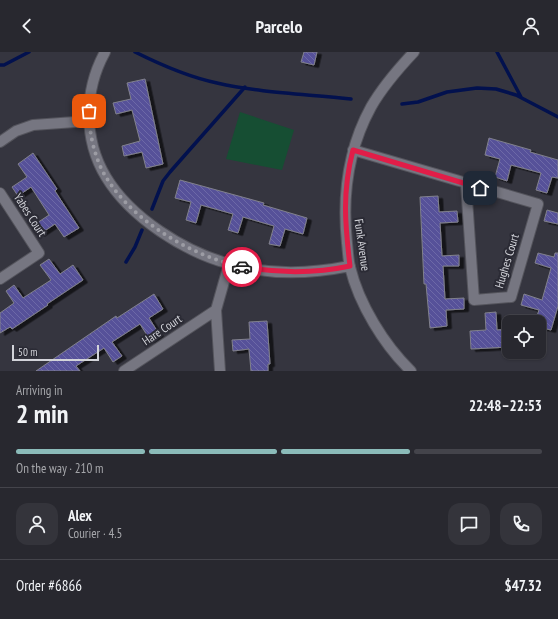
<!DOCTYPE html>
<html lang="en">
<head>
<meta charset="utf-8">
<style>
	:root { --surface:#28282f; --page:#34343b; --text:#f1f3f6; --muted:#a5a6aa; --line:#44444b; --accent:#8bbbb9 }
	body { margin:0; font-family:"PT Sans Narrow",sans-serif; background:var(--page); color:var(--text); height:100vh; display:flex; flex-direction:column; font-size:15px; white-space:nowrap }
	* { box-sizing:border-box; margin:0 }
	p { font-size:13px; color:var(--muted) }
	.icon { flex:none; width:22px; height:22px; fill:none; stroke:currentColor; stroke-width:2; stroke-linecap:round; stroke-linejoin:round }
	.map { position:relative; height:319px; overflow:hidden }
	.details { display:flex; flex-direction:column; background:var(--surface); flex:1 }
	.details>* { flex:none }
	.controls { position:absolute; left:502px; top:263px; display:grid; gap:8px }
	.controls a { display:grid; place-items:center; width:44px; height:44px; border-radius:8px; background:var(--surface); box-shadow:0 1px 3px #0004,0 0 0 1px var(--line); font-size:20px }
	.scale { position:absolute; left:12px; bottom:10px; width:87px; box-sizing:border-box; padding-left:4px; border:2px solid #d3d4da; border-top:0; font-size:11px; line-height:14px; white-space:nowrap; color:#d3d4da; -webkit-text-stroke:3px #2b2b35; paint-order:stroke }
	.pin { position:absolute; display:grid; place-items:center; width:34px; height:34px; color:#fff; margin:-17px; border-radius:8px; box-shadow:0 2px 6px #0006 }
	.courier { position:absolute; display:grid; place-items:center; width:40px; height:40px; margin:-20px; border:3px solid #e11d48; border-radius:50%; background:#fff; color:#222; box-shadow:0 1px 5px #0007 }
	.overview em { font-style:normal; font-weight:600 }
	.overview div { display:flex; flex-direction:column-reverse }
	.overview { display:flex; align-items:center; justify-content:space-between; height:68px; padding:0 16px }
	h1 { font-size:26px; font-weight:600; line-height:30px }
	.bar { display:grid; grid-template-columns:repeat(4,1fr); gap:6px 4px; align-content:center; height:48px; padding:0 16px }
	.bar i { height:5px; border-radius:3px; background:var(--line) }
	.bar .on { background:var(--accent) }
	.bar p { grid-column:span 4 }
	.line { display:flex; align-items:center; gap:10px; padding:0 16px; border-top:1px solid var(--line) }
	.line div { flex:1 }
	.round { display:grid; place-items:center; flex:none; width:42px; height:42px; border-radius:12px; background:var(--page) }
	header { display:flex; justify-content:space-between; align-items:center; height:52px; padding:0 16px; background:var(--surface); font-size:18px; font-weight:600 }
	.map>svg:first-child { display:block }
	.park { fill:#164e33 }
	.lines { fill:none; stroke-linecap:round; stroke-linejoin:round }
	.stream { stroke:#02114e; stroke-width:3.5 }
	.building { fill:url(#building-back-hatch); stroke:#81818c; filter:url(#shadow) }
	.street-casing { stroke:#54545c; stroke-width:12 }
	.street { stroke:#767681; stroke-width:10 }
	.done { stroke:#9c9ca4; stroke-width:4; stroke-dasharray:0 7.2 }
	.route { stroke:#e11d48; stroke-width:5 }
	.labels { text-anchor:middle; stroke-width:4; stroke-linejoin:round; paint-order:stroke }
	.street-label { font-size:12px; fill:#d3d4da; stroke:#2b2b35 }
</style>
</head>
<body>
<header><svg class="icon" aria-label="back" viewBox="0 0 24 24"><path d="M15 5l-7 7 7 7"/></svg>Parcelo<svg class="icon" aria-label="person" viewBox="0 0 24 24"><circle cx="12" cy="8" r="4"/><path d="M4 21q1-7 8-7t8 7"/></svg></header>
<div class="map">
<svg width="558" height="319" viewBox="0 0 558 319">
	<defs>
		<pattern id="building-back-hatch" width="6" height="6" patternUnits="userSpaceOnUse"><rect width="6" height="6" fill="#565199"/><path d="M-1 5l2 2M0 0l6 6M5-1l2 2" fill="none" stroke="#6d69a7"/></pattern>
		<filter id="shadow"><feDropShadow dx="4.5" dy="2.5" stdDeviation="0" flood-color="#0009"/></filter>
	</defs>
	<rect width="100%" height="100%" fill="#35353f"/>
	<path class="park" d="M240 60 294 78 282 118 226 107Z"/>
	<g class="lines">
		<path class="stream" d="M135 0C161 13 188 25 217 31 261 41 306 42 351 47
			M497 0 521 45
			M0 13H4L29 0
			M402 52 418 50 447 40 477 36 496 37 516 43 558 65
			M152 157 163 129 170 120 245 35
			M126 210 135 195 142 178"/>
	</g>
	<path class="building" d="M304 0H317L314 13 301 10Z
		M145 27 163 112 146 116 142 100 124 104 122 94 140 89 132 58 116 62 113 51 131 47 127 31Z
		M489 86 531 98 530 100 558 108V126L552 125 547 141 536 138 541 121 511 113 507 129 495 125 500 107 485 103Z
		M33 101 57 137 55 139 79 176 64 185 55 172 40 182 34 173 49 163 31 135 18 144 12 135 27 125 18 112Z
		M180 128 264 151 263 153 307 166 303 182 285 177 280 194 269 192 274 174 243 165 238 181 228 178 233 162 201 153 196 171 186 168 191 150 175 146Z
		M438 144 439 160 457 159 458 170 440 171 442 204 459 203V214H443L445 247 464 246V257L446 258 447 274 430 276 426 232H424L420 145Z
		M547 158 558 161V172L544 169Z
		M538 201 554 205 555 201H558V254L551 278 539 275V270H535L539 258 521 253 524 242 542 248 551 216 535 211Z
		M49 207 60 222 73 213 83 228 47 252 48 253 12 277 10 275 0 281V261L14 251 6 239 14 233 23 246 51 228 40 213Z
		M154 242 163 257 149 266 159 282 150 288 140 272 112 290 122 304 113 310 104 296 76 314 80 319H36L116 264 117 266Z
		M496 260 497 278 509 277V295L471 297 470 279 486 278 485 261Z
		M267 269 270 312H268V319H251L249 297 233 299 232 288 250 287 249 270Z"/>
	<g class="lines">
		<defs>
			<path id="street" d="M105 0C84 38 83 87 106 125 130 165 184 200 230 212 268 223 310 222 350 214
				M0 90 16 79 33 73 89 69
				M353 98 538 152 511 245 474 248 466 132
				M0 141 39 201 0 227
				M124 319 216 258
				M220 319 216 258 229 212
				M411 319C384 293 359 252 350 215 348 207 348 199 347 191 342 143 348 97 371 55 383 34 398 17 414 0"/>
		</defs>
		<use href="#street" class="street-casing"/>
		<use href="#street" class="street"/>
	</g>
	<g class="lines">
		<path class="done" d="M89 59C89 79 93 98 101 116 125 165 190 204 242 215"/>
		<path class="route" d="M242 215C278 221 313 222 350 214 345 172 342 140 353 98L480 136"/>
	</g>
	<g class="labels">
		<g class="street-label">
			<text transform="translate(30 163) rotate(57)" y="4">Yabes Court</text>
			<text transform="translate(362 193) rotate(82)" y="4">Funk Avenue</text>
			<text transform="translate(507 209) rotate(-73)" y="4">Hughes Court</text>
			<text transform="translate(162 278) rotate(-34)" y="4">Hare Court</text>
		</g>
	</g>
</svg>
<div class="controls">
<a><svg class="icon" aria-label="locate" viewBox="0 0 24 24"><circle cx="12" cy="12" r="6"/><path d="M12 2v4M12 18v4M2 12h4M18 12h4"/></svg></a>
</div>
<div class="scale">50 m</div>
<div class="pin" style="left:89px;top:59px;background:#ea580c"><svg class="icon" aria-label="bag" viewBox="0 0 24 24"><path d="M5 8h14l-1 12H6zM9 8a3 3 0 0 1 6 0"/></svg></div>
<div class="pin" style="left:480px;top:136px;background:#1f2937"><svg class="icon" aria-label="home" viewBox="0 0 24 24"><path d="M3 11l9-7 9 7M6 9v11h12V9"/></svg></div>
<div class="courier" style="left:242px;top:215px"><svg class="icon" aria-label="car" viewBox="0 0 24 24"><path d="M5 17H2v-5l4-1 3-4h7l3 4 3 1v5h-3M9 17h6M6 11h13"/><circle cx="7" cy="17" r="2"/><circle cx="17" cy="17" r="2"/></svg></div>
</div>
<section class="details">
<div class="overview"><div><h1>2 min</h1><p>Arriving in</p></div><em>22:48–22:53</em></div>
<div class="bar"><i class="on"></i><i class="on"></i><i class="on"></i><i></i><p>On the way · 210 m</p></div>
<div class="line" style="height:72px"><a class="round"><svg class="icon" aria-label="person" viewBox="0 0 24 24"><circle cx="12" cy="8" r="4"/><path d="M4 21q1-7 8-7t8 7"/></svg></a><div><b>Alex</b><p>Courier · 4.5</p></div><a class="round"><svg class="icon" aria-label="chat" viewBox="0 0 24 24"><path d="M4 5h16v11H9l-5 4z"/></svg></a><a class="round"><svg class="icon" aria-label="phone" viewBox="0 0 24 24"><path d="M5 4h4l2 5-3 2q2 4 5 5l2-3 5 2v4C11 20 4 13 5 4z"/></svg></a></div>
<div class="line" style="height:52px"><div>Order #6866</div><b>$47.32</b></div>
</section>
</body>
</html>
